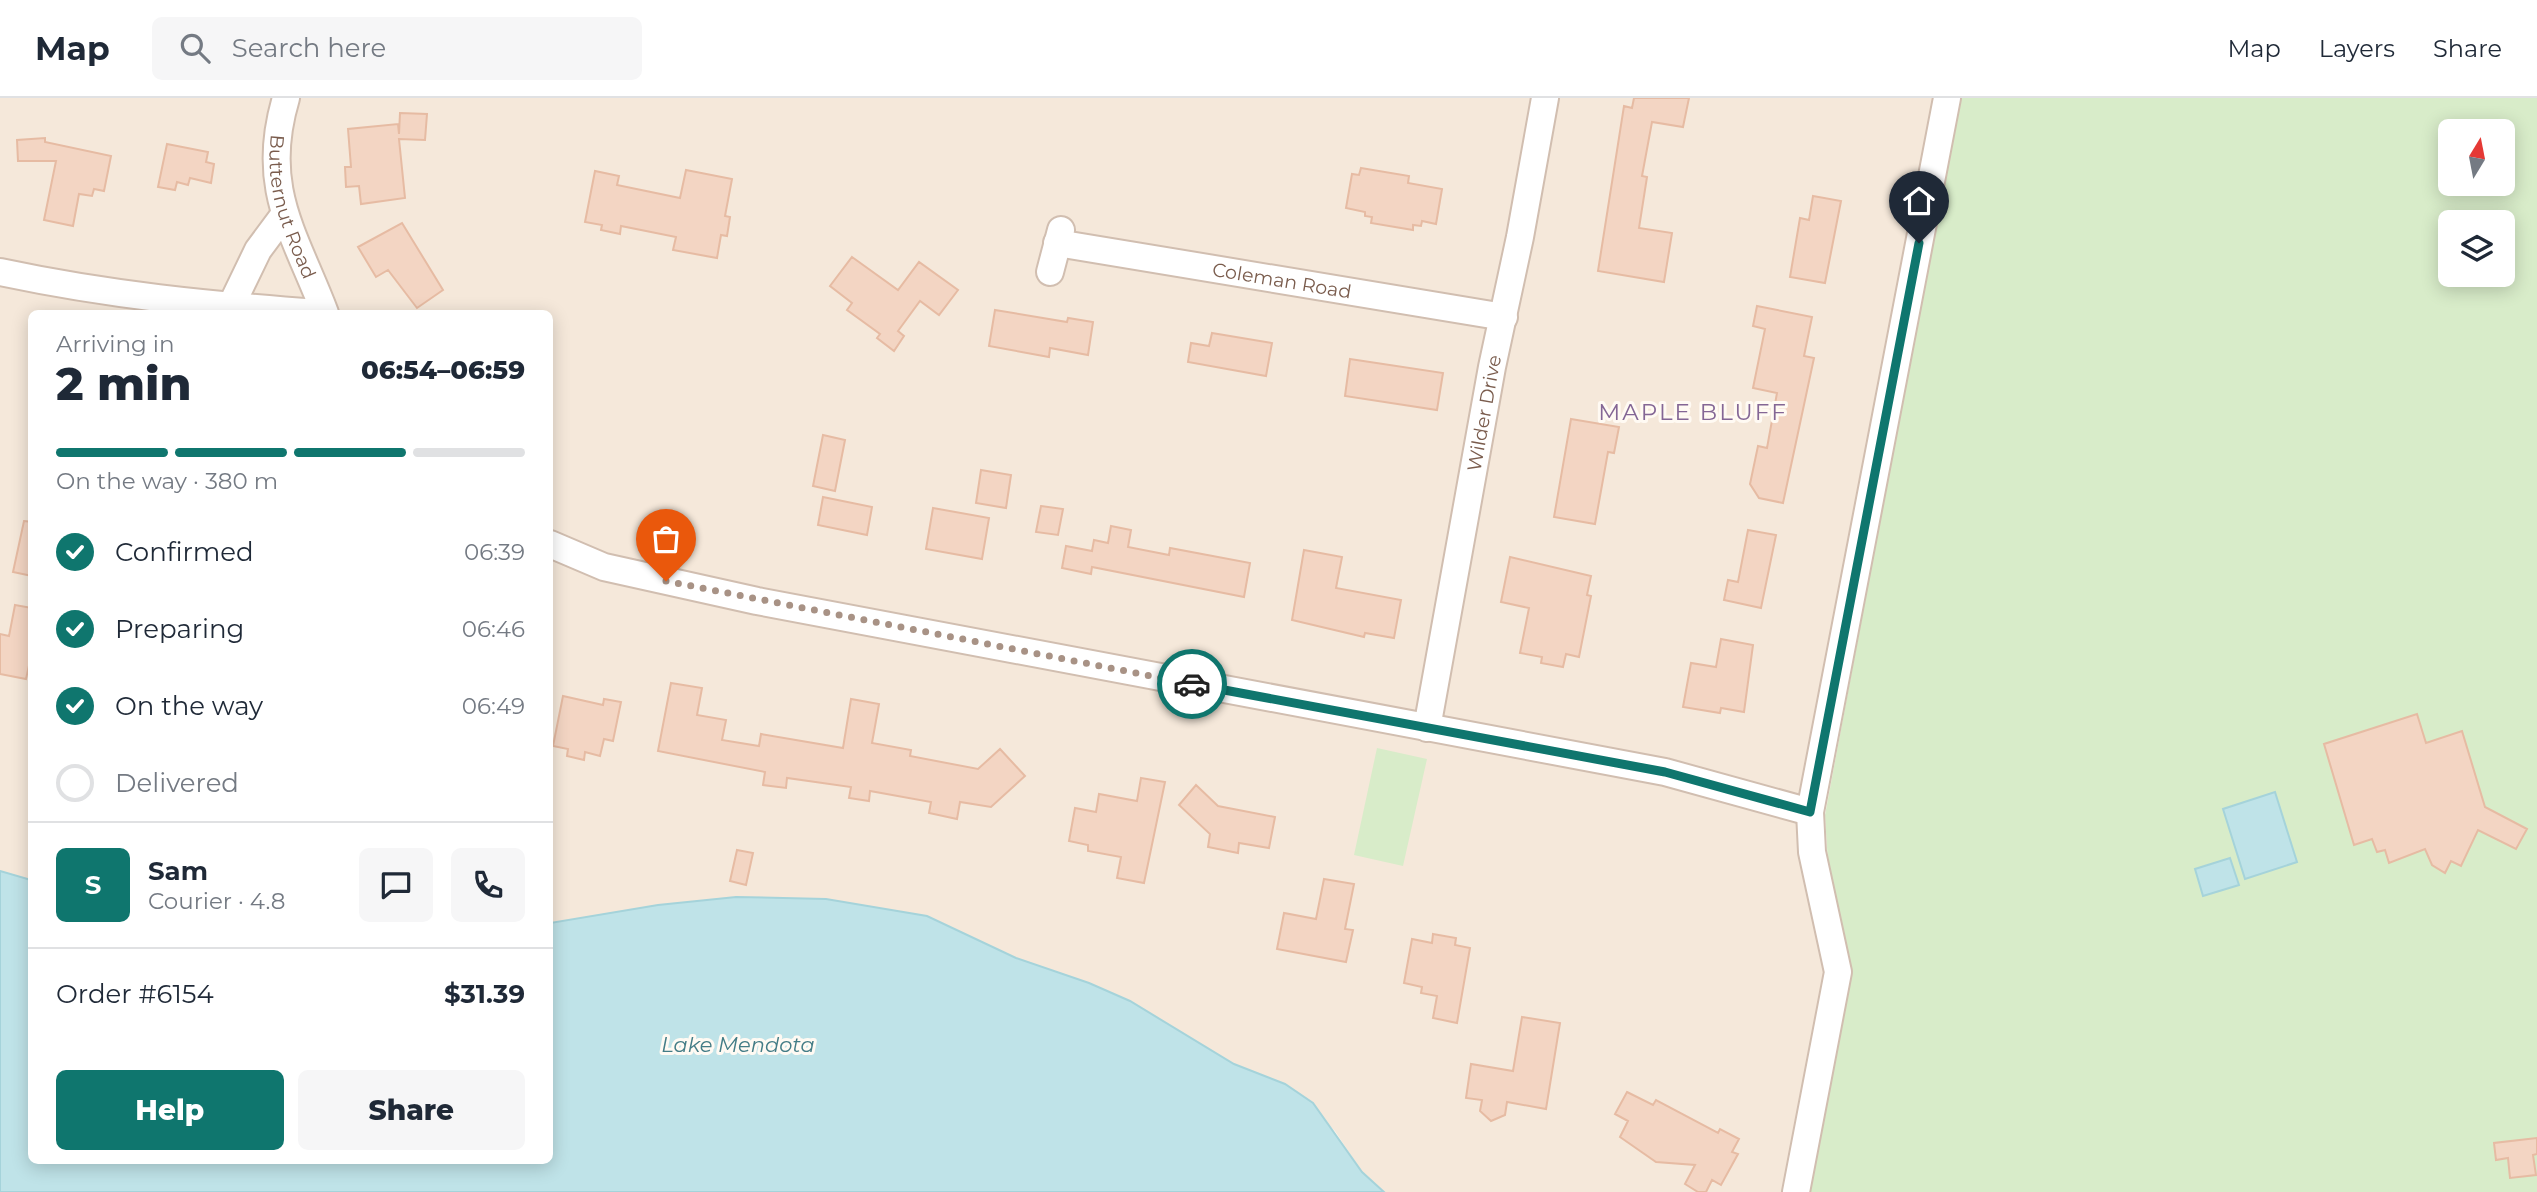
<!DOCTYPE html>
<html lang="en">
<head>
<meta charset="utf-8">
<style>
	:root { --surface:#fff; --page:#f6f6f7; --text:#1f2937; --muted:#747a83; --line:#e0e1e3; --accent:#0f766e }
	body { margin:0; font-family:Montserrat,sans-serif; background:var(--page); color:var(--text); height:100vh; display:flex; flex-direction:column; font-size:26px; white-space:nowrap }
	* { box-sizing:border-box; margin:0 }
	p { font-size:23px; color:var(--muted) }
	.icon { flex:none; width:38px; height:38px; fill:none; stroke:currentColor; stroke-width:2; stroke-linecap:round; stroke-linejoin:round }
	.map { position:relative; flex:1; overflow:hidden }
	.sheet { position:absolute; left:28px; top:212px; width:525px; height:854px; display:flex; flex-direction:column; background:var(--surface); border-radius:10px; box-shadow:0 4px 18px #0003 }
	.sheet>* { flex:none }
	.needle { width:46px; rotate:10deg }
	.controls { position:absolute; left:2438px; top:21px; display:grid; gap:14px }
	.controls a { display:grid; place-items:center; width:77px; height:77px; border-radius:10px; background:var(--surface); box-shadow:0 4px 18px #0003; font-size:35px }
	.pin { position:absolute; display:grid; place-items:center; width:60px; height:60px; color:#fff; margin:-72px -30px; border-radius:50% 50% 50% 0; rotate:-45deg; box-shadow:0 0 7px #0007 }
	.pin .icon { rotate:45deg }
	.courier { position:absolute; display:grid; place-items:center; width:70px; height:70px; margin:-35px; border:5px solid #0f766e; border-radius:50%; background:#fff; color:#222; box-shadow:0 2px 9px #0007 }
	.headline em { font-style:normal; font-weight:800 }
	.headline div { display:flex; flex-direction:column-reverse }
	.headline { display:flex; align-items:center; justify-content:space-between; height:119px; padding:0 28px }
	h1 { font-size:46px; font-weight:800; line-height:52px }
	.bar { display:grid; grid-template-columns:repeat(4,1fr); gap:10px 7px; align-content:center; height:84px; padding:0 28px }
	.bar i { height:9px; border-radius:5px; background:var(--line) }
	.bar .selected { background:var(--accent) }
	.bar p { grid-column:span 4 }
	.line { display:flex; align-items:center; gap:18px; padding:0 28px; border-top:2px solid var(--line) }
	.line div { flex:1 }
	.round { display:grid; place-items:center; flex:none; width:74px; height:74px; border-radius:10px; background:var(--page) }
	ol { padding:0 28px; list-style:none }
	li { display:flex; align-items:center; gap:21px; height:77px }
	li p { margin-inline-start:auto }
	li .icon { padding:7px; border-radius:50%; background:var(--accent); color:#fff; stroke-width:4 }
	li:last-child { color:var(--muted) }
	li i { width:38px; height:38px; border:4px solid var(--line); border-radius:50% }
	.cta { display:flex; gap:14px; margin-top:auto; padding:14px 28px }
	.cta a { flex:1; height:80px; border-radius:10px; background:var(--accent); color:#fff; font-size:28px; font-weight:800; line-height:80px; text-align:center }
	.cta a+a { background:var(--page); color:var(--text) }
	header { display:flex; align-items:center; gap:42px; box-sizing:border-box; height:98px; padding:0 35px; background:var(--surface); border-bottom:2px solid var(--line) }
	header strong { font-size:33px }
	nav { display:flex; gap:38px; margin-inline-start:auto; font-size:24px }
	.search { width:490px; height:63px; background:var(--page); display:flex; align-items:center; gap:18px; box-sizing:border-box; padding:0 24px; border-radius:10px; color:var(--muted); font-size:26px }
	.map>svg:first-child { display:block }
	.residential { fill:#f5e8da }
	.green { fill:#d8ecc9; fill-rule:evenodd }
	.water { fill:#bfe3e8; stroke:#a5d3da; stroke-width:2 }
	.building { fill:#f3d5c3; stroke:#e6bba3; stroke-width:2 }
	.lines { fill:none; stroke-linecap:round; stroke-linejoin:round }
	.minor-casing { stroke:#d1beb0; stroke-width:30 }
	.minor { stroke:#fff; stroke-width:26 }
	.done { stroke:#a89285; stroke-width:7; stroke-dasharray:0 12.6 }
	.route { stroke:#0f766e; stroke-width:9 }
	.labels { text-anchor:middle; stroke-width:6; stroke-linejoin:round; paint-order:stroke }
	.street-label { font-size:19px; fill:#7a5c4d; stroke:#fffaf3 }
	.water-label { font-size:21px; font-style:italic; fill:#437c86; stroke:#fffaf3 }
	.quarter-label { font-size:23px; letter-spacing:2px; fill:#846695; stroke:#fffaf3 }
</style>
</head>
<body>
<header>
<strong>Map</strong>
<div class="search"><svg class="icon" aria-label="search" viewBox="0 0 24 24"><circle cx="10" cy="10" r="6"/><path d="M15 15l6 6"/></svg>Search here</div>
<nav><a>Map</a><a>Layers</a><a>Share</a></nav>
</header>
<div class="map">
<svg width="2537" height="1094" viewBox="0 0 2537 1094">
	<rect width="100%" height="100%" fill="#fdf6ec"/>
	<path class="residential" d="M0 0H1947L1810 714 1831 834 1796 1094H1384L1362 1074 1335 1033 1285 986 1234 966 1130 903 1034 866 736 799 658 807 550 825V215H32L31 782 0 773Z"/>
	<path class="green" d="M1959 0H2537V1094H1808L1827 988 1829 782 1825 717ZM2450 33H2502V86H2450ZM2450 124H2502V177H2450Z
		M1377 650 1427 661 1403 768 1354 757Z"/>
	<path class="water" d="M2275 694 2297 764 2245 781 2223 711Z
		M2230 760 2239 787 2203 798 2195 771Z
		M0 773 31 782 32 1062H550V825L658 807 736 799 826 801 927 818 1016 860 1089 885 1130 903 1234 966 1285 986 1313 1005 1362 1074 1384 1094H0Z"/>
	<path class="building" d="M1634 0H1689L1683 29 1652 24 1642 78 1647 79 1639 130 1672 135 1664 184 1598 173 1624 8 1632 10Z
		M400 15 427 16 425 42 399 41 405 100 361 106 359 88 346 89 345 69H351L348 31 398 26 399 36Z
		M45 40V44L111 58 104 93 94 91 92 98 79 96 73 128 44 122 56 63H18L17 42Z
		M167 46 208 54 206 64 214 66 211 85 190 80 188 87 177 84 175 92 158 89Z
		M1361 70 1409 78 1408 85 1442 91 1436 126 1422 123 1421 128 1413 127V132L1371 125 1372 119 1365 118V114L1346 110 1352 76 1359 77Z
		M686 72 732 81 725 118 730 119 727 138 721 137 717 160 673 152 676 139 621 128 620 136 601 132 602 127 585 124 595 73 619 78 617 87 680 100Z
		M1813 98 1841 103 1825 185 1790 179 1800 120 1809 122Z
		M402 125 443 192 417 210 388 172 376 179 358 149Z
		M852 159 898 192 919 164 958 192 939 217 920 203 898 233 904 238 894 253 877 240 880 236 847 212 852 205 830 188Z
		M1757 208 1812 219 1804 258 1814 260 1783 405 1759 400 1750 386 1758 348 1767 350 1777 295 1753 290 1765 231 1753 228Z
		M995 212 1067 224 1068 220 1093 224 1088 257 1050 250 1049 259 989 248Z
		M1212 235 1272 245 1266 278 1188 264 1191 245 1209 248Z
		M1350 261 1443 275 1437 312 1345 298Z
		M1571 321 1619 329 1614 355 1608 354 1595 426 1554 419Z
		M823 337 845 342 835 393 813 388Z
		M981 372 1011 377 1006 410 976 405Z
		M823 399 872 409 867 437 818 427Z
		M1041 408 1063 411 1058 437 1036 434Z
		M933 410 989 420 982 461 926 451Z
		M24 423 32 424V478L13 474Z
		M1111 428 1131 432 1128 449 1169 457 1170 450 1250 465 1244 499 1092 469 1091 476 1062 470 1066 448 1092 453 1094 442 1108 445Z
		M1748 432 1776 437 1761 510 1724 502 1728 482 1738 484Z
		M1304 452 1342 459 1336 490 1401 502 1394 540 1365 535 1364 539 1292 522Z
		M1510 459 1591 478 1587 497 1591 498 1579 559 1566 556 1563 569 1541 565 1542 559 1520 555 1529 510 1501 504Z
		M15 507 32 510V554L26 581 0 576V536L9 538Z
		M1721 541 1753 547 1744 614 1721 610 1720 615 1683 609 1691 565 1716 569Z
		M671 585 702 590 697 617 726 622 722 642 759 648 761 636 843 650 851 601 879 606 872 645 911 652 910 658 978 671 1000 651 1025 678 991 709 960 704 957 721 929 715 931 704 870 693 869 703 849 700 851 689 787 680 786 690 763 687 765 674 658 653Z
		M563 598 603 607 604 601 621 604 613 643 604 641 600 658 585 654 584 662 567 658 568 651 553 648Z
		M2417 616 2426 645 2462 633 2485 709 2527 731 2516 751 2478 732 2461 768 2451 763 2445 775 2432 767 2425 751 2389 765 2385 752 2377 754 2372 741 2354 747 2324 646Z
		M1141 680 1165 684 1144 785 1117 780 1121 759 1088 753V747L1069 743 1075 710 1096 714 1099 696 1137 703Z
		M1196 687 1218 708 1275 719 1269 750 1239 745 1238 755 1208 749 1210 736 1179 707Z
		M737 752 753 755 746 787 730 783Z
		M1324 781 1354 786 1345 831 1353 832 1346 864 1277 851 1284 815 1316 821Z
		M1433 836 1456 840 1455 847 1470 850 1457 925 1433 920 1437 898 1421 895 1422 889 1404 885 1412 841 1432 845Z
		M1522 919 1560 925 1546 1011 1507 1004 1505 1017 1491 1023 1480 1013 1482 1002 1466 1000 1471 966 1513 973Z
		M1627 994 1653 1007 1656 1002 1718 1035 1720 1031 1739 1041 1732 1054 1738 1056 1721 1087 1712 1082 1706 1094H1698L1685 1086 1695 1067 1656 1064 1620 1039 1628 1023 1615 1016Z
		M2537 1040V1056L2533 1057 2536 1077 2510 1080 2508 1060 2496 1062 2494 1045Z"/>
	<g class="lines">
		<defs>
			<g id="minor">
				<path id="s1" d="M286 0C259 90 295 136 325 215"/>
				<path id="s2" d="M1057 145 1504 219"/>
				<path d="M0 174C108 197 209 207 318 215"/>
				<path d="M1050 174 1061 132"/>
				<path d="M230 210 258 152 284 117"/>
				<path d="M550 446 604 469 757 503 1665 674 1810 714"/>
				<path id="s3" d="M1427 630 1492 269 1520 139 1545 0"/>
				<path d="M1796 1094 1838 874 1812 754 1810 714 1947 0"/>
			</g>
		</defs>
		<use href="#minor" class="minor-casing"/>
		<use href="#minor" class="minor"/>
	</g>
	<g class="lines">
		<path class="done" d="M666 483 1192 586"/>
		<path class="route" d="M1192 586 1665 674 1810 714 1919 145"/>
	</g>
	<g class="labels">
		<g class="street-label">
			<text dy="7" stroke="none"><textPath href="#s1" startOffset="112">Butternut Road</textPath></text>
			<text dy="7" stroke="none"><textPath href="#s2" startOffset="228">Coleman Road</textPath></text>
			<text dy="7" stroke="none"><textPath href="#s3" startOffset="320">Wilder Drive</textPath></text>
		</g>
		<g class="water-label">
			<text x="738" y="954">Lake Mendota</text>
		</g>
		<g class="quarter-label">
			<text x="1693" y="322">MAPLE BLUFF</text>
		</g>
	</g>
</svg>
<div class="controls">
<a><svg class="needle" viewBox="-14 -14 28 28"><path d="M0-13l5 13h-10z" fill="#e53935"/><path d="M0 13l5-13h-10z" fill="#747a83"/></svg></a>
<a><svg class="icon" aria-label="layers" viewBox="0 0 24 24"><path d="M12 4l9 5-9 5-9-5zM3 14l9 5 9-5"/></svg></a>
</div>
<div class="pin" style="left:666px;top:483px;background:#ea580c"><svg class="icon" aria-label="bag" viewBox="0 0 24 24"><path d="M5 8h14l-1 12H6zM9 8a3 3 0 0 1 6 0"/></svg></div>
<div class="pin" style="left:1919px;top:145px;background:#1f2937"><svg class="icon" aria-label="home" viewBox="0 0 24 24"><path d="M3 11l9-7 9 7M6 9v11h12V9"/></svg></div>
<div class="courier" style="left:1192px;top:586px"><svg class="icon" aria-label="car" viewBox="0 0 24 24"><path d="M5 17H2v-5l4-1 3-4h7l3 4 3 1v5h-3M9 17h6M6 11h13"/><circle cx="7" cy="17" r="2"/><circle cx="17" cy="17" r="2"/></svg></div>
<section class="sheet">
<div class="headline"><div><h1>2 min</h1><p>Arriving in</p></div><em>06:54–06:59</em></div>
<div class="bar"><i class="selected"></i><i class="selected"></i><i class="selected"></i><i></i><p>On the way · 380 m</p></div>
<ol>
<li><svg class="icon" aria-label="check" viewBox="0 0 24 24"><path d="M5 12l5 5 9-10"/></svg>Confirmed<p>06:39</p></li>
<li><svg class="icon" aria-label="check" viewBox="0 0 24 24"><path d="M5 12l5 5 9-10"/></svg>Preparing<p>06:46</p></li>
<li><svg class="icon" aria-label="check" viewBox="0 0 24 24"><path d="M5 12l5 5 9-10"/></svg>On the way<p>06:49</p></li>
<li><i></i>Delivered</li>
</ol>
<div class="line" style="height:126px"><b class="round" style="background:var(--accent);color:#fff">S</b><div><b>Sam</b><p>Courier · 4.8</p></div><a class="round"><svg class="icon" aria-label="chat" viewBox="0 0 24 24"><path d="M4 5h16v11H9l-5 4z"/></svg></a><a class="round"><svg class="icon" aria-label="phone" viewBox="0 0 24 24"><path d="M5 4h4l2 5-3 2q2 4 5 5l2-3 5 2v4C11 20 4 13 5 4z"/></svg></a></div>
<div class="line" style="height:91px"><div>Order #6154</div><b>$31.39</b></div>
<div class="cta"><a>Help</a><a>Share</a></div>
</section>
</div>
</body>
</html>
